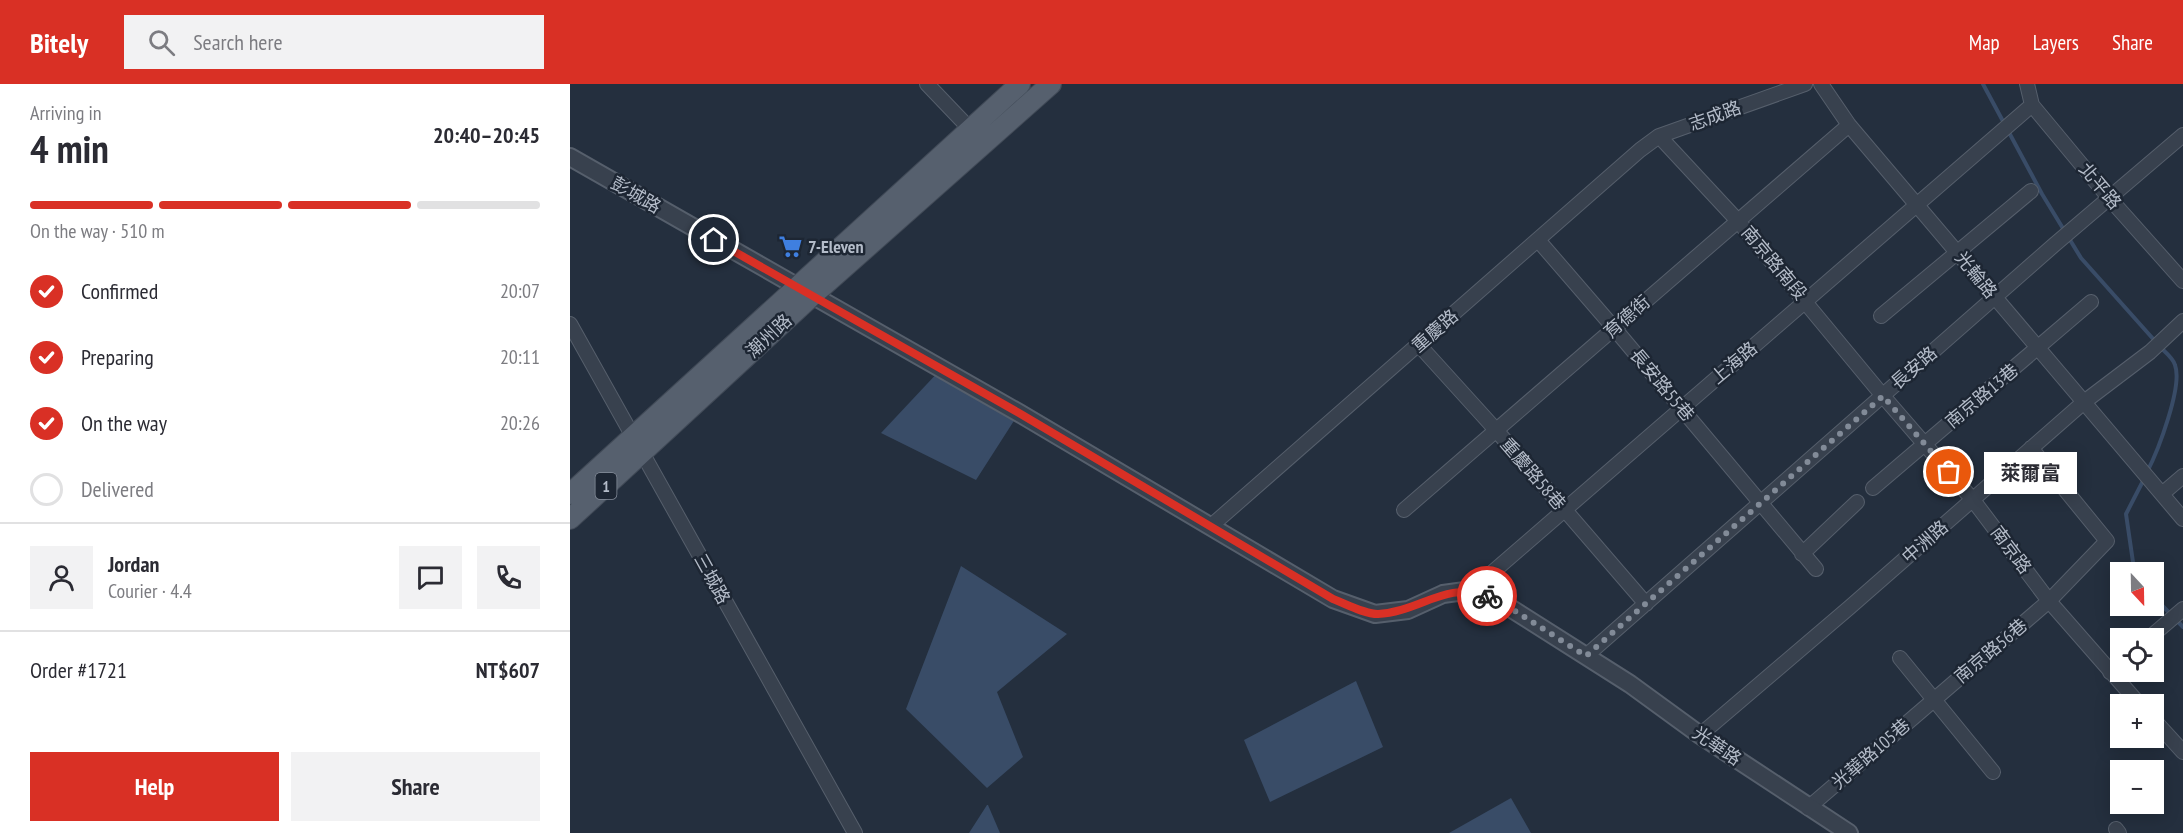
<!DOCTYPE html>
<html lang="en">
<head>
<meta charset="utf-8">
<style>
	:root { --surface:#fff; --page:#f2f2f3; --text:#2b2b33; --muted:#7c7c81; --line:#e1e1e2; --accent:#d93025 }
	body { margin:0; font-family:"PT Sans Narrow","Noto Sans TC",sans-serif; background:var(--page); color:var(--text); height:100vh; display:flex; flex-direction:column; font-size:22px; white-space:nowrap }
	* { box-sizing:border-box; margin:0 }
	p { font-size:20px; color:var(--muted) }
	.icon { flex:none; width:33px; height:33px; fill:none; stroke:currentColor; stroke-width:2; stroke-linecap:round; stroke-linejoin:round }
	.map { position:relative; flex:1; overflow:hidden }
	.side { display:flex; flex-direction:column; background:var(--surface); width:570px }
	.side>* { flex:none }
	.needle { width:39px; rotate:158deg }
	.buttons { position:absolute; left:1540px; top:478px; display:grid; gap:12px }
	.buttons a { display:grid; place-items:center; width:54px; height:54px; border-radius:0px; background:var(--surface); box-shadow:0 3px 15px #0003; font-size:30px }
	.pin { position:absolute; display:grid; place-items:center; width:51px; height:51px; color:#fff; margin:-26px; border:3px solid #fff; border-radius:50%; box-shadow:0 2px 6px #0007 }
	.courier { position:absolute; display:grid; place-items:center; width:60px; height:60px; margin:-30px; border:4px solid #d93025; border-radius:50%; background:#fff; color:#222; box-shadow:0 2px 8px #0007 }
	.bubble { position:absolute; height:42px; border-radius:0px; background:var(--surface); box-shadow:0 3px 15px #0003; font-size:20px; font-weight:700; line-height:42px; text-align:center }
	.headline em { font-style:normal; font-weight:700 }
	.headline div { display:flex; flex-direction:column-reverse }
	.headline { display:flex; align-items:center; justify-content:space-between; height:102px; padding:0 30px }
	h1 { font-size:39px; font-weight:700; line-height:45px }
	.bar { display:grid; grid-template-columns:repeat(4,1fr); gap:9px 6px; align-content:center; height:72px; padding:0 30px }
	.bar i { height:8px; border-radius:4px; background:var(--line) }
	.bar .selected { background:var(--accent) }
	.bar p { grid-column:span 4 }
	.line { display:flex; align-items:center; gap:15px; padding:0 30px; border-top:2px solid var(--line) }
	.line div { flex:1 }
	.round { display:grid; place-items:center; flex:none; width:63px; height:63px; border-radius:0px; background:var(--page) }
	ol { padding:0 30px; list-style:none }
	li { display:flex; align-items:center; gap:18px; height:66px }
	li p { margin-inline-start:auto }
	li .icon { padding:6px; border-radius:50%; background:var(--accent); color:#fff; stroke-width:4 }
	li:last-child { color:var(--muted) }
	li i { width:33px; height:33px; border:3px solid var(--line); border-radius:50% }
	.cta { display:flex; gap:12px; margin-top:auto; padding:12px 30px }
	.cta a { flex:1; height:69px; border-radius:0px; background:var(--accent); color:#fff; font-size:24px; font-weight:700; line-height:69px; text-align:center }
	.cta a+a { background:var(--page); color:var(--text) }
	header { display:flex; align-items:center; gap:36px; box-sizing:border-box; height:84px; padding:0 30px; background:var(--accent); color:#fff }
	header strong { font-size:28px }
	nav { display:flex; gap:33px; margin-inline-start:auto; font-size:21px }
	.search { width:420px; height:54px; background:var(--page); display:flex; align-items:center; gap:15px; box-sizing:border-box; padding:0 21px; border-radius:0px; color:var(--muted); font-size:22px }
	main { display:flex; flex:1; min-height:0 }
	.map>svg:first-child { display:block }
	.water { fill:#394c67 }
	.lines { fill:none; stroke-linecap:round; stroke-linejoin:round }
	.stream { stroke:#394c67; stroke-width:4 }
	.minor-casing { stroke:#565f6c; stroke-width:16 }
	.tertiary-casing { stroke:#565f6c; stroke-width:20 }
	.primary-casing { stroke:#414a57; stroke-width:22 }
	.minor { stroke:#38414e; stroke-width:14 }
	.tertiary { stroke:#38414e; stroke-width:16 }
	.primary { stroke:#56606e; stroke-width:20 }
	.done { stroke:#828b98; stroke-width:6; stroke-dasharray:0 10.8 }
	.route { stroke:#d93025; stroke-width:8 }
	.labels { text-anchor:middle; stroke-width:5; stroke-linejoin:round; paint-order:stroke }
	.shield { fill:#1d2633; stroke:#878f9c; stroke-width:1.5 }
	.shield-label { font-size:16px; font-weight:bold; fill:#b4bcc9 }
	.street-label { font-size:18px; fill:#b4bcc9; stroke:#1d2633 }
	.poi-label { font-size:18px; font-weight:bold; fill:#b4bcc9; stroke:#1d2633; text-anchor:start }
</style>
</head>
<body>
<header>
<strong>Bitely</strong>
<div class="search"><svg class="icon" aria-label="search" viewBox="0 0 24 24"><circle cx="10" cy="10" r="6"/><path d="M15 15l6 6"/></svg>Search here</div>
<nav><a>Map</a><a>Layers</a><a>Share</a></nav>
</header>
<main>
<section class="side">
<div class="headline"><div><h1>4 min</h1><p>Arriving in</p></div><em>20:40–20:45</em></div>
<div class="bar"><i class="selected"></i><i class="selected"></i><i class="selected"></i><i></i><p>On the way · 510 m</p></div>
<ol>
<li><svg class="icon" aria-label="check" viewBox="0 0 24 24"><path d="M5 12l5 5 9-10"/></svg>Confirmed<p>20:07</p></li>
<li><svg class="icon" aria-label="check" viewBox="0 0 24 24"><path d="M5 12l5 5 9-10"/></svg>Preparing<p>20:11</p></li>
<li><svg class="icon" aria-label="check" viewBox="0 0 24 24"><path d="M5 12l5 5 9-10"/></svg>On the way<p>20:26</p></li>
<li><i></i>Delivered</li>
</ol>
<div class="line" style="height:108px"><a class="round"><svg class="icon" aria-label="person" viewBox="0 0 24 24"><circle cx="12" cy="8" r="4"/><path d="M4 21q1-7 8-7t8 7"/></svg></a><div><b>Jordan</b><p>Courier · 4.4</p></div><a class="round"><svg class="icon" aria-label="chat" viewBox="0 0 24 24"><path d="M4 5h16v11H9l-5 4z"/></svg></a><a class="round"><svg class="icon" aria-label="phone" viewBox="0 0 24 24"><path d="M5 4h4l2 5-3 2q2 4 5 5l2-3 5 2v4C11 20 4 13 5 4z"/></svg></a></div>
<div class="line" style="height:78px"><div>Order #1721</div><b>NT$607</b></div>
<div class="cta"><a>Help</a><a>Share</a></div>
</section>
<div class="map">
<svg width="1613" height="749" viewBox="0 0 1613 749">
	<rect width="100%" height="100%" fill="#242f3e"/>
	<path class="water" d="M371 285 449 329 406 396 311 349Z
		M391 482 497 550 427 608 453 673 417 704 336 625Z
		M786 597 813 663 700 718 674 656Z
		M941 714 961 749H879Z
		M418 721 430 749H399L417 721Z"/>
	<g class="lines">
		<path class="stream" d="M1413 0 1472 110 1511 174 1585 257
			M1577 388C1588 367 1613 302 1605 281 1603 274 1595 268 1590 263
			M1567 489 1564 485 1556 430 1574 395
			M1584 513 1613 543"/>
		<defs>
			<path id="minor" d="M357 0 400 45
				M1251 0 1279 41 1613 435
				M1457 0 1462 21 1540 115 1613 197
				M1089 52 1168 137 1313 312 1403 416 1479 517 1570 621
				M968 156 1044 244 1246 485
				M1311 232 1461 107
				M0 240 285 749
				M849 261 926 346 1076 520
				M1303 404 1521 218
				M1592 410 1613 392
				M834 426 1279 41
				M641 442 1070 66 1089 52 1235 0
				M1232 470 1287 418
				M902 506 1462 21
				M1578 555 1613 525
				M1016 572 1484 161 1613 51
				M1330 574 1423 688
				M1540 588 1551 578
				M1584 636 1613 668
				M1130 651 1280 523 1514 318 1580 268 1613 237
				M1238 724 1479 517 1537 457 1461 364
				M1546 745 1549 749"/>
			<path id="tertiary" d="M0 73 449 329 763 515 805 530 838 526 873 510 902 506 926 515 1060 600 1130 651 1279 749"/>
			<path id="primary" d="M0 410 450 0
				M0 435 242 212 481 0"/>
		</defs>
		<use href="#minor" class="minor-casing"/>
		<use href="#tertiary" class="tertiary-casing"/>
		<use href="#primary" class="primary-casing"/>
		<use href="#minor" class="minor"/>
		<use href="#tertiary" class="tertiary"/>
		<use href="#primary" class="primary"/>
	</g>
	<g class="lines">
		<path class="done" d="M917 512 926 515 1016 572 1313 312 1379 388"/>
		<path class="route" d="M144 156 449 329 763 515C776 520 794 530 808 530 849 528 876 497 917 512"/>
	</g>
	<defs>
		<symbol id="supermarket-bare" viewBox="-9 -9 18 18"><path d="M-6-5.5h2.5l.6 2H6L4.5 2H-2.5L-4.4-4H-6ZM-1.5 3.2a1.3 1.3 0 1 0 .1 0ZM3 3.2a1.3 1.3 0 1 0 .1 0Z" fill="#3f7fe0" stroke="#1d2633" stroke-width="2.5" paint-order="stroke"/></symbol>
	</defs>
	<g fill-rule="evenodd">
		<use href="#supermarket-bare" x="204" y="146" width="33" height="33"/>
	</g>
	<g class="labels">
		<rect class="shield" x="25.5" y="389" width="21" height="26" rx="4.5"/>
		<g class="shield-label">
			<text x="36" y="408">1</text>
		</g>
		<g class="street-label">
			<text transform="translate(1145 32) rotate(-20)" y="6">志成路</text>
			<text transform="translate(1530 102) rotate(50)" y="6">北平路</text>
			<text transform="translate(66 111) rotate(30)" y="6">彭城路</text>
			<text transform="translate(1204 179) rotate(50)" y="6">南京路南段</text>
			<text transform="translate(1406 191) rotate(51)" y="6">光輪路</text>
			<text transform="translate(1057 233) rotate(-41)" y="6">育德街</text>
			<text transform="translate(865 247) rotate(-41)" y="6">重慶路</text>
			<text transform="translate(199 252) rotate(-43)" y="6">潮州路</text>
			<text transform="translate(1164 279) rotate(-40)" y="6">上海路</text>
			<text transform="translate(1344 284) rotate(-41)" y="6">長安路</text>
			<text transform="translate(1092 301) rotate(50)" y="6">長安路55巷</text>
			<text transform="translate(1412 312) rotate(-40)" y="6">南京路13巷</text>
			<text transform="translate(963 390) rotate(49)" y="6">重慶路58巷</text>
			<text transform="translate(1355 458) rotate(-41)" y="6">中洲路</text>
			<text transform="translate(1441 466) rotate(53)" y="6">南京路</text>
			<text transform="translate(142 495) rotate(61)" y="6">三城路</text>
			<text transform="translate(1421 567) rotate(-40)" y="6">南京路56巷</text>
			<text transform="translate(1147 662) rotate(34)" y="6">光華路</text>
			<text transform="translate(1301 670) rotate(-41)" y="6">光華路105巷</text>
		</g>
		<g class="poi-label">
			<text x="238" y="169">7-Eleven</text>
		</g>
	</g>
</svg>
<div class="buttons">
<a><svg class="needle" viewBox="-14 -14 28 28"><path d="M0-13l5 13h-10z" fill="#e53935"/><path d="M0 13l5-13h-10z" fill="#7c7c81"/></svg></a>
<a><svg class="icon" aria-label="locate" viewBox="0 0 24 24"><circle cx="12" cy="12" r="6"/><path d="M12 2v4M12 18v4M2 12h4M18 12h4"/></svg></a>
<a>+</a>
<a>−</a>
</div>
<div class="pin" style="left:1379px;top:388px;background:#ea580c"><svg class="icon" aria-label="bag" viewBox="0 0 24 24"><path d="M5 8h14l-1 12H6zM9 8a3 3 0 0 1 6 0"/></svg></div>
<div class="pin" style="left:144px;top:156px;background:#1f2937"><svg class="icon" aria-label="home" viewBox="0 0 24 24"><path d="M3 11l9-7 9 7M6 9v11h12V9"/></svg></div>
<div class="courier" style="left:917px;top:512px"><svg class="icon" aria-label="bike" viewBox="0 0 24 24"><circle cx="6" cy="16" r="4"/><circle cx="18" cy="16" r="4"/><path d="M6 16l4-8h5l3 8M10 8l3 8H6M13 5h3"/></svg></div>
<div class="bubble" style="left:1414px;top:368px;width:93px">萊爾富</div>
</div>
</main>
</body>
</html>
